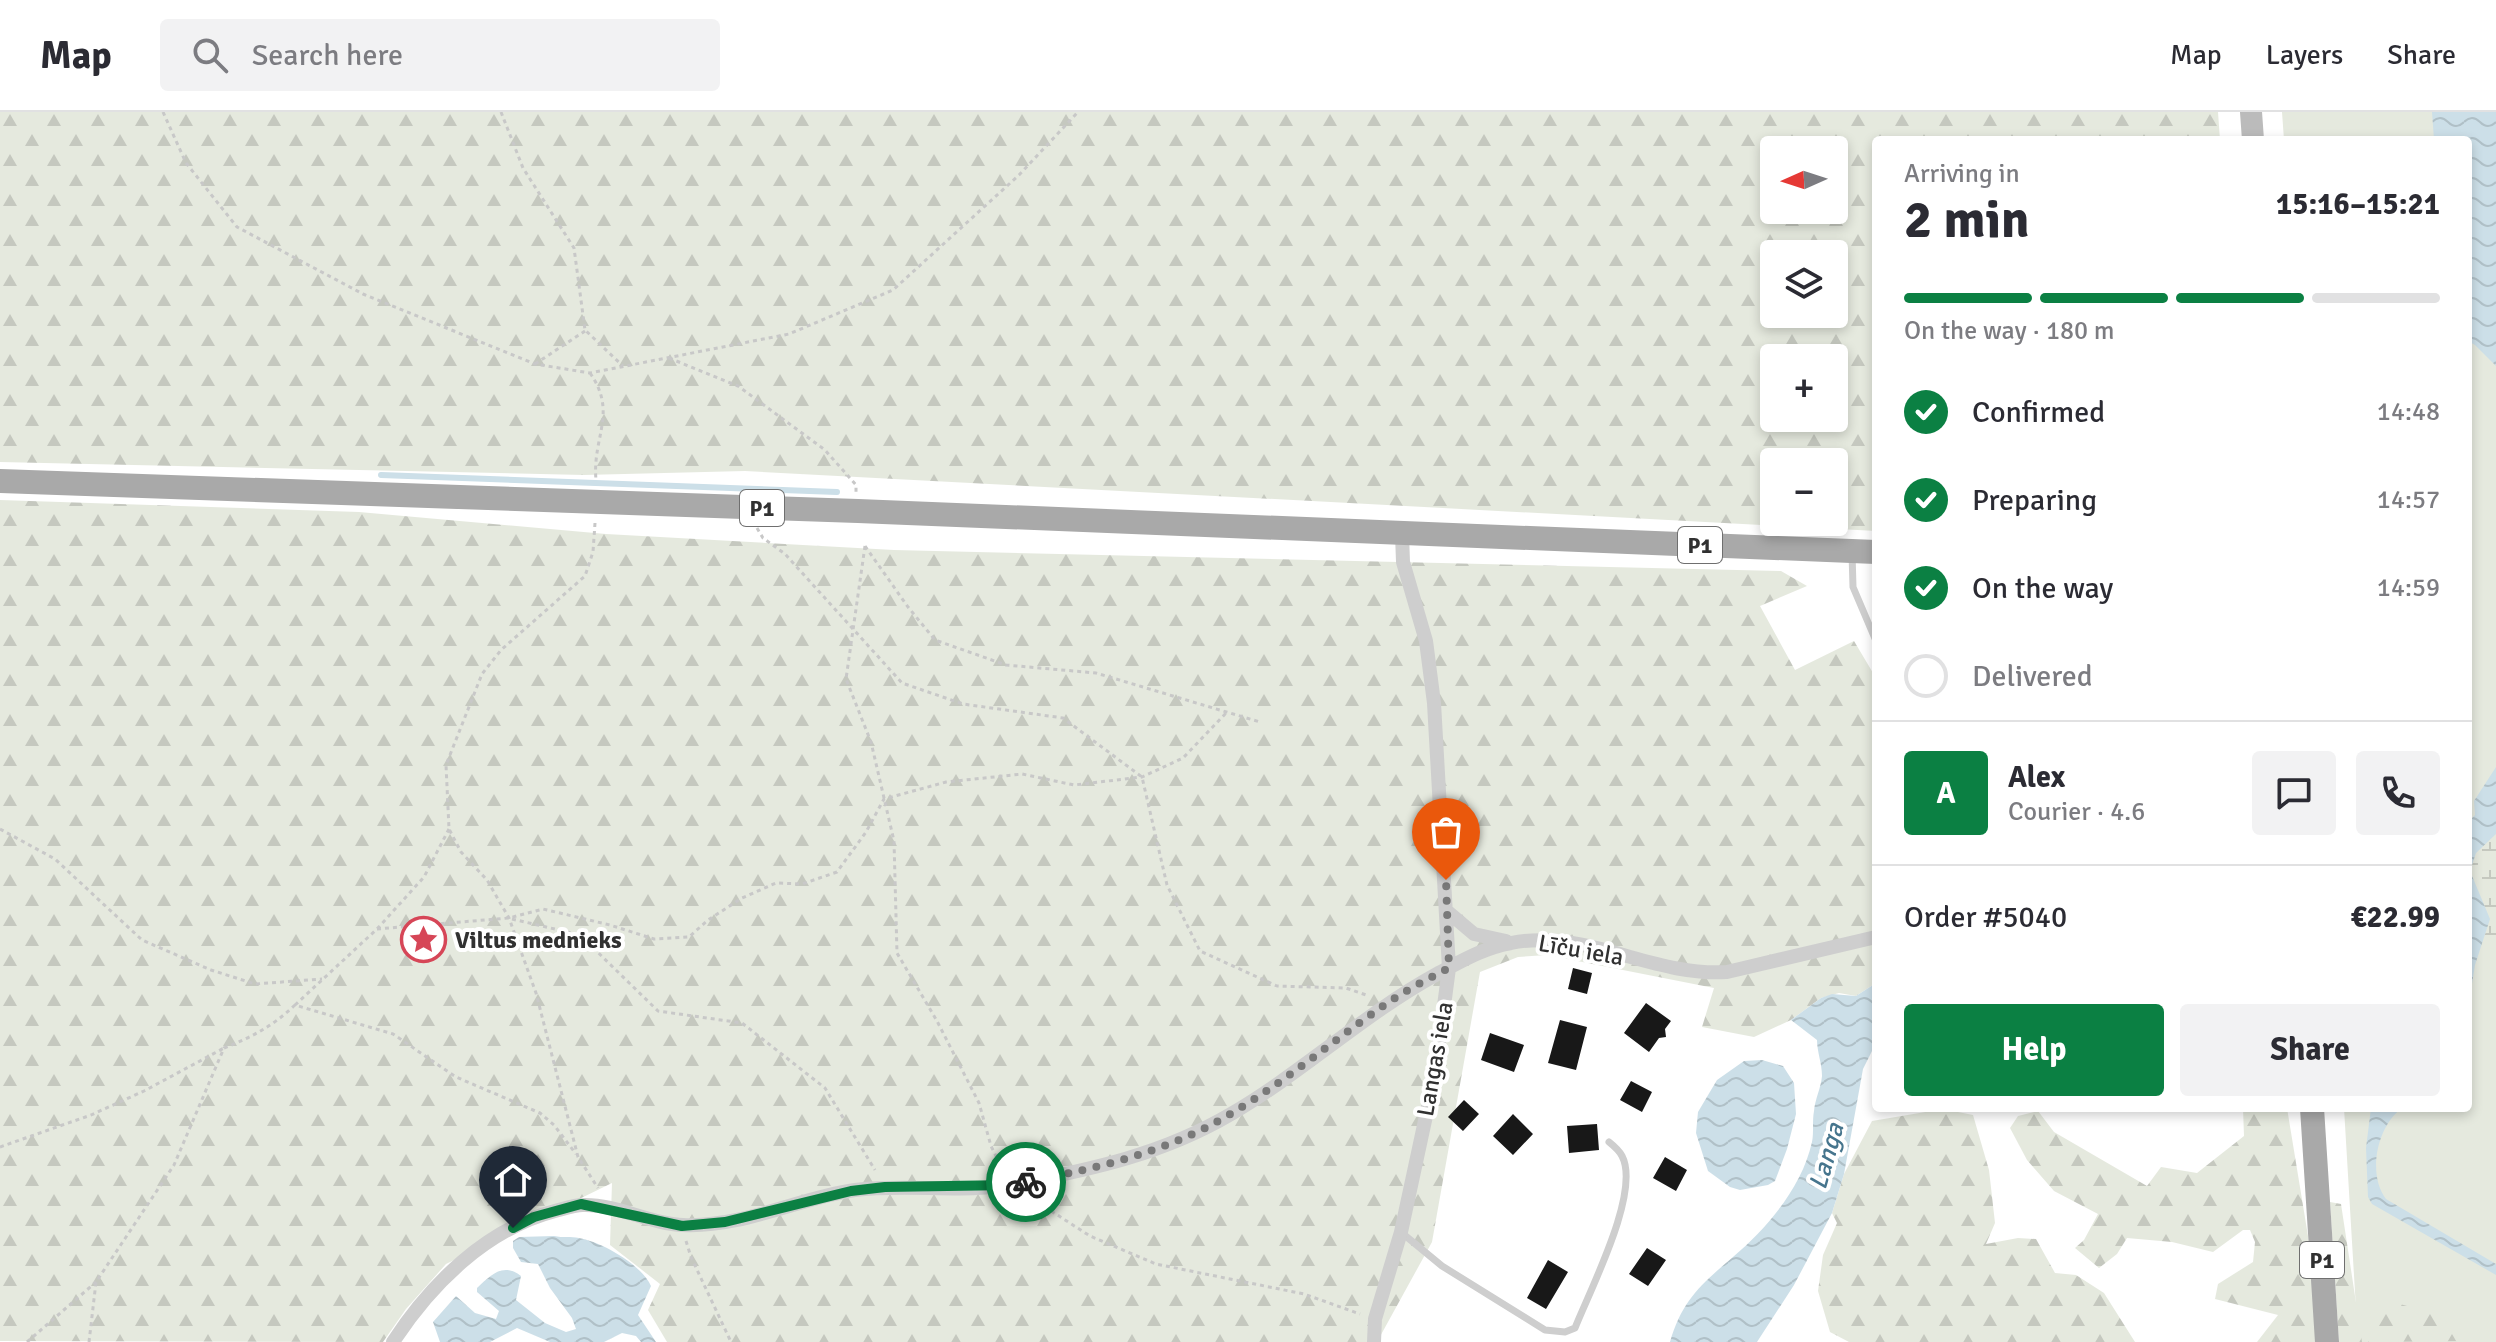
<!DOCTYPE html>
<html lang="en">
<head>
<meta charset="utf-8">
<style>
	:root { --surface:#fff; --page:#f2f2f3; --text:#2b2b33; --muted:#7c7c81; --line:#e1e1e2; --accent:#0b8043 }
	body { margin:0; font-family:Signika,sans-serif; background:var(--page); color:var(--text); height:100vh; display:flex; flex-direction:column; font-size:30px; white-space:nowrap }
	* { box-sizing:border-box; margin:0 }
	p { font-size:26px; color:var(--muted) }
	.icon { flex:none; width:44px; height:44px; fill:none; stroke:currentColor; stroke-width:2; stroke-linecap:round; stroke-linejoin:round }
	.map { position:relative; flex:1; overflow:hidden }
	.details { position:absolute; left:1872px; top:24px; width:600px; height:976px; display:flex; flex-direction:column; background:var(--surface); border-radius:8px; box-shadow:0 4px 12px #0003 }
	.details>* { flex:none }
	.needle { width:52px; rotate:267deg }
	.fabs { position:absolute; left:1760px; top:24px; display:grid; gap:16px }
	.fabs a { display:grid; place-items:center; width:88px; height:88px; border-radius:8px; background:var(--surface); box-shadow:0 4px 12px #0003; font-size:40px }
	.pin { position:absolute; display:grid; place-items:center; width:68px; height:68px; color:#fff; margin:-82px -34px; border-radius:50% 50% 50% 0; rotate:-45deg; box-shadow:0 0 8px #0007 }
	.pin .icon { rotate:45deg }
	.courier { position:absolute; display:grid; place-items:center; width:80px; height:80px; margin:-40px; border:6px solid #0b8043; border-radius:50%; background:#fff; color:#222; box-shadow:0 2px 10px #0007 }
	.headline em { font-style:normal; font-weight:700 }
	.headline div { display:flex; flex-direction:column-reverse }
	.headline { display:flex; align-items:center; justify-content:space-between; height:136px; padding:0 32px }
	h1 { font-size:52px; font-weight:700; line-height:60px }
	.bar { display:grid; grid-template-columns:repeat(4,1fr); gap:12px 8px; align-content:center; height:96px; padding:0 32px }
	.bar i { height:10px; border-radius:6px; background:var(--line) }
	.bar .on { background:var(--accent) }
	.bar p { grid-column:span 4 }
	.line { display:flex; align-items:center; gap:20px; padding:0 32px; border-top:2px solid var(--line) }
	.line div { flex:1 }
	.round { display:grid; place-items:center; flex:none; width:84px; height:84px; border-radius:8px; background:var(--page) }
	ol { padding:0 32px; list-style:none }
	li { display:flex; align-items:center; gap:24px; height:88px }
	li p { margin-inline-start:auto }
	li .icon { padding:8px; border-radius:50%; background:var(--accent); color:#fff; stroke-width:4 }
	li:last-child { color:var(--muted) }
	li i { width:44px; height:44px; border:4px solid var(--line); border-radius:50% }
	.button { display:flex; gap:16px; margin-top:auto; padding:16px 32px }
	.button a { flex:1; height:92px; border-radius:8px; background:var(--accent); color:#fff; font-size:32px; font-weight:700; line-height:92px; text-align:center }
	.button a+a { background:var(--page); color:var(--text) }
	header { display:flex; align-items:center; gap:48px; box-sizing:border-box; height:112px; padding:0 40px; background:var(--surface); border-bottom:2px solid var(--line) }
	header strong { font-size:38px }
	nav { display:flex; gap:44px; margin-inline-start:auto; font-size:28px }
	.search { width:560px; height:72px; background:var(--page); display:flex; align-items:center; gap:20px; box-sizing:border-box; padding:0 28px; border-radius:8px; color:var(--muted); font-size:30px }
	.map>svg:first-child { display:block }
	.green { fill:#e5e9de }
	.forest { fill:url(#forest-firs); fill-rule:evenodd }
	.wetland { fill:url(#wetland-marsh) }
	.water { fill:url(#water-waves) }
	.lines { fill:none; stroke-linecap:round; stroke-linejoin:round }
	.stream { stroke:#ccdfe8; stroke-width:6 }
	.building { fill:#181818 }
	.path { stroke:#c8c8c8; stroke-width:3; stroke-dasharray:4 4; stroke-linecap:butt }
	.service { stroke:#cecece; stroke-width:7 }
	.minor { stroke:#cecece; stroke-width:14 }
	.secondary { stroke:#bbb; stroke-width:22 }
	.primary { stroke:#a9a9a9; stroke-width:24 }
	.done { stroke:#797979; stroke-width:8; stroke-dasharray:0 14.4 }
	.route { stroke:#0b8043; stroke-width:10 }
	.labels { text-anchor:middle; stroke-width:8; stroke-linejoin:round; paint-order:stroke }
	.shield { fill:#fff; stroke:#6f6f6f; stroke-width:2 }
	.shield-label { font-size:22px; font-weight:bold; fill:#313131 }
	.poi-label { font-size:24px; font-weight:bold; fill:#313131; stroke:#fff; text-anchor:start }
	.street-label { font-size:24px; fill:#313131; stroke:#fff }
	.water-label { font-size:26px; font-style:italic; fill:#46758d; stroke:#fff }
</style>
</head>
<body>
<header>
<strong>Map</strong>
<div class="search"><svg class="icon" aria-label="search" viewBox="0 0 24 24"><circle cx="10" cy="10" r="6"/><path d="M15 15l6 6"/></svg>Search here</div>
<nav><a>Map</a><a>Layers</a><a>Share</a></nav>
</header>
<div class="map">
<svg width="2496" height="1230" viewBox="0 0 2496 1230">
	<defs>
		<pattern id="forest-firs" width="22" height="20" patternUnits="userSpaceOnUse" patternTransform="scale(2)"><rect width="22" height="20" fill="#e5e9de"/><path d="M5 1l3.5 6h-7zM16 11l3.5 6h-7z" fill="#c5c8bf"/></pattern>
		<pattern id="wetland-marsh" width="20" height="14" patternUnits="userSpaceOnUse" patternTransform="scale(2)"><rect width="20" height="14" fill="#e5e9de"/><path d="M1 5h8M5 5V1M11 12h8M15 12V8" fill="none" stroke="#c5c8bf"/></pattern>
		<pattern id="water-waves" width="16" height="10" patternUnits="userSpaceOnUse" patternTransform="scale(2)"><rect width="16" height="10" fill="#ccdfe8"/><path d="M0 5q4-4 8 0t8 0" fill="none" stroke="#b0c0c7"/></pattern>
	</defs>
	<rect width="100%" height="100%" fill="#fff"/>
	<path class="green" d="M2282 0H2496V1230H2358L2344 996H2468V28H2284Z"/>
	<path class="forest" d="M0 0H2218L2220 28H1876V419L745 359 584 363 0 350ZM1774 38H1834V98H1774ZM1774 142H1834V202H1774ZM1834 246V306H1774V246ZM1774 350H1834V410H1774Z
		M0 388 359 400 606 422 894 438 1781 459 1807 474 1760 494 1795 558 1854 529 1876 566 1873 611 1876 621V871L1856 884 1839 881 1821 886 1791 908 1754 925 1702 915 1714 876 1547 843 1518 845 1480 860 1432 1130 1377 1230H667L648 1198 660 1172 610 1133 612 1071 446 1152 406 1197 383 1230 0 1229Z
		M2243 996H2287L2308 1124 2317 1230H2257L2278 1203 2215 1187 2218 1172 2253 1150 2255 1130 2250 1118H2243L2213 1140 2172 1130 2127 1126 2117 1142 2099 1156 2075 1136 2084 1128 2098 1102 2054 1079 2027 1048 2010 1016 2018 1004 2038 999 2054 1020 2147 1074 2161 1055 2197 1061 2244 1024Z
		M1943 997 1973 1003 1989 1058 1995 1111 1986 1132 2018 1126 2036 1127 2055 1161 2076 1163 2104 1181 2135 1230H1849L1830 1220 1818 1179 1823 1143 1837 1111 1832 1101 1844 1062 1872 1009Z
		M2330 1090 2341 1092 2362 1230H2339Z
		M2372 1184 2435 1202 2469 1229 2368 1230Z"/>
	<path class="wetland" d="M2496 722V835L2475 853 2490 807 2470 759 2476 741Z"/>
	<path class="water" d="M2432 0H2496V254L2475 233 2468 229V28H2434Z
		M2496 655V722L2476 741 2470 759 2490 807 2475 853 2468 897V710L2475 703 2474 689Z
		M1876 871V931L1863 957 1844 1062 1832 1101 1794 1173 1757 1230H1670C1682 1189 1700 1173 1733 1145 1768 1115 1802 1075 1812 1030 1814 1020 1812 1010 1814 999 1815 987 1821 976 1822 964 1822 951 1817 940 1817 928L1791 908 1821 886 1832 882 1856 884Z
		M1762 948 1783 954 1794 971 1796 1002 1787 1037 1775 1069 1768 1073 1740 1078 1730 1075 1708 1059 1696 1021 1698 1000 1717 968 1744 949Z
		M2371 996H2402C2377 1014 2367 1062 2386 1087L2496 1152V1163L2372 1092 2368 1085 2366 1036Z
		M554 1124C563 1126 571 1124 579 1126 602 1130 642 1153 651 1174L638 1203 656 1230H641L636 1224 622 1221 604 1230H550L517 1216 490 1230H440L433 1210 456 1184 475 1201 496 1207 499 1199 477 1180V1176C491 1163 503 1150 521 1164L516 1188 545 1211 566 1220 576 1217 572 1206 550 1176 538 1152 521 1150 513 1136V1129L519 1125Z"/>
	<g class="lines">
		<path class="stream" d="M381 363 837 380"/>
	</g>
	<path class="building" d="M1573 856 1592 861 1587 882 1568 877Z
		M1646 891 1671 909 1665 917 1666 925 1659 926 1649 940 1624 921Z
		M1560 908 1587 915 1576 958 1548 951Z
		M1490 921 1524 933 1514 960 1481 948Z
		M1631 969 1652 980 1642 1000 1620 988Z
		M1464 988 1479 1002 1463 1019 1448 1005Z
		M1513 1002 1533 1022 1513 1043 1493 1024Z
		M1597 1012 1599 1038 1569 1041 1567 1014Z
		M1665 1045 1687 1058 1676 1079 1653 1066Z
		M1647 1136 1666 1148 1648 1174 1629 1162Z
		M1548 1148 1568 1160 1546 1197 1527 1186Z"/>
	<g class="lines">
		<path class="path" d="M163 0 186 51 237 115 363 182 535 252 590 261 789 222 893 178 1019 63 1078 0
			M501 0 523 56 574 136 585 218 623 254
			M669 246 738 274 825 338 856 373V380
			M535 252 585 219
			M590 261C618 301 592 325 596 368
			M595 411 593 440 585 464 501 538 482 562 446 653 449 717 461 740 487 768 509 806 536 881 578 1045 598 1076
			M757 416 763 426 785 442 902 571 963 592 1063 606 1142 665 1167 773 1200 839 1277 874 1346 876 1369 884
			M865 434 846 567 871 630 894 729 897 841 937 909 979 991 991 1034 1002 1056
			M865 434 908 495 935 528 1006 553 1096 561 1260 610
			M0 717 55 747 142 828 211 858 255 872 322 867
			M512 807 580 823 658 899 742 911 825 976 875 1058
			M377 817 509 806 543 797 610 813 654 827 689 825 708 808 742 786 776 771 802 772 837 760 866 720 884 687 946 670 1022 662 1074 673 1142 665 1183 646 1228 599
			M295 893 377 817 424 765 449 717
			M0 1035 91 1003 144 979 224 936
			M1031 1086 1090 1124 1156 1152 1304 1182 1360 1202
			M686 1129 691 1145 731 1230
			M27 1230 96 1170
			M89 1230 96 1170 174 1053 224 936C252 925 273 914 295 893L393 922 456 965 540 1001 554 1013 576 1042"/>
		<path class="service" d="M1852 441 1853 475 1876 529
			M1402 1121 1442 1154 1545 1218 1565 1220 1575 1216C1590 1178 1641 1080 1622 1044 1619 1038 1614 1034 1609 1030"/>
		<path class="minor" d="M1448 800 1474 822 1506 829
			M393 1230C431 1172 486 1117 555 1099 563 1097 574 1093 583 1093 617 1092 650 1112 683 1113 742 1116 798 1086 855 1078 908 1071 964 1082 1016 1072 1093 1057 1163 1042 1231 1002 1303 960 1364 902 1437 862 1462 849 1483 836 1511 831 1584 816 1653 865 1727 860L1876 825
			M1374 1230 1375 1207 1401 1120 1435 962 1449 856 1434 591 1426 529 1403 450 1402 422"/>
		<path class="secondary" d="M2251 0 2253 28"/>
		<path class="primary" d="M0 369 858 399 1876 440
			M2312 996 2327 1230"/>
	</g>
	<g class="lines">
		<path class="done" d="M1026 1070C1098 1056 1168 1040 1232 1001 1286 969 1334 928 1386 892 1406 878 1428 867 1449 856L1446 768"/>
		<path class="route" d="M513 1116 534 1105 581 1092 682 1114 725 1110 851 1079 885 1075 1010 1073 1026 1070"/>
	</g>
	<defs>
		<symbol id="sight-ring" viewBox="-11 -11 22 22"><circle r="9.5" fill="#fff" stroke="#d64657" stroke-width="1.5"/><path d="M0-6L1.8-2.2L6-1.7L2.9 1.2L3.7 5.4L0 3.3L-3.7 5.4L-2.9 1.2L-6-1.7L-1.8-2.2Z" fill="#d64657"/></symbol>
	</defs>
	<g fill-rule="evenodd">
		<use href="#sight-ring" x="398" y="802" width="51" height="51"/>
	</g>
	<g class="labels">
		<g class="shield">
			<rect x="740" y="378" width="44" height="36" rx="6"/>
			<rect x="1678" y="415" width="44" height="36" rx="6"/>
			<rect x="2300" y="1130" width="44" height="36" rx="6"/>
		</g>
		<g class="shield-label">
			<text x="762" y="404">P1</text>
			<text x="1700" y="441">P1</text>
			<text x="2322" y="1156">P1</text>
		</g>
		<g class="poi-label">
			<text x="455" y="836">Viltus mednieks</text>
		</g>
		<g class="street-label">
			<text transform="translate(1581 838) rotate(10)" y="8">Līču iela</text>
			<text transform="translate(1435 947) rotate(-80)" y="8">Langas iela</text>
		</g>
		<g class="water-label">
			<text transform="translate(1826 1044) rotate(-74)" y="9">Langa</text>
		</g>
	</g>
</svg>
<div class="fabs">
<a><svg class="needle" viewBox="-14 -14 28 28"><path d="M0-13l5 13h-10z" fill="#e53935"/><path d="M0 13l5-13h-10z" fill="#7c7c81"/></svg></a>
<a><svg class="icon" aria-label="layers" viewBox="0 0 24 24"><path d="M12 4l9 5-9 5-9-5zM3 14l9 5 9-5"/></svg></a>
<a>+</a>
<a>−</a>
</div>
<div class="pin" style="left:1446px;top:768px;background:#ea580c"><svg class="icon" aria-label="bag" viewBox="0 0 24 24"><path d="M5 8h14l-1 12H6zM9 8a3 3 0 0 1 6 0"/></svg></div>
<div class="pin" style="left:513px;top:1116px;background:#1f2937"><svg class="icon" aria-label="home" viewBox="0 0 24 24"><path d="M3 11l9-7 9 7M6 9v11h12V9"/></svg></div>
<div class="courier" style="left:1026px;top:1070px"><svg class="icon" aria-label="bike" viewBox="0 0 24 24"><circle cx="6" cy="16" r="4"/><circle cx="18" cy="16" r="4"/><path d="M6 16l4-8h5l3 8M10 8l3 8H6M13 5h3"/></svg></div>
<section class="details">
<div class="headline"><div><h1>2 min</h1><p>Arriving in</p></div><em>15:16–15:21</em></div>
<div class="bar"><i class="on"></i><i class="on"></i><i class="on"></i><i></i><p>On the way · 180 m</p></div>
<ol>
<li><svg class="icon" aria-label="check" viewBox="0 0 24 24"><path d="M5 12l5 5 9-10"/></svg>Confirmed<p>14:48</p></li>
<li><svg class="icon" aria-label="check" viewBox="0 0 24 24"><path d="M5 12l5 5 9-10"/></svg>Preparing<p>14:57</p></li>
<li><svg class="icon" aria-label="check" viewBox="0 0 24 24"><path d="M5 12l5 5 9-10"/></svg>On the way<p>14:59</p></li>
<li><i></i>Delivered</li>
</ol>
<div class="line" style="height:144px"><b class="round" style="background:var(--accent);color:#fff">A</b><div><b>Alex</b><p>Courier · 4.6</p></div><a class="round"><svg class="icon" aria-label="chat" viewBox="0 0 24 24"><path d="M4 5h16v11H9l-5 4z"/></svg></a><a class="round"><svg class="icon" aria-label="phone" viewBox="0 0 24 24"><path d="M5 4h4l2 5-3 2q2 4 5 5l2-3 5 2v4C11 20 4 13 5 4z"/></svg></a></div>
<div class="line" style="height:104px"><div>Order #5040</div><b>€22.99</b></div>
<div class="button"><a>Help</a><a>Share</a></div>
</section>
</div>
</body>
</html>
